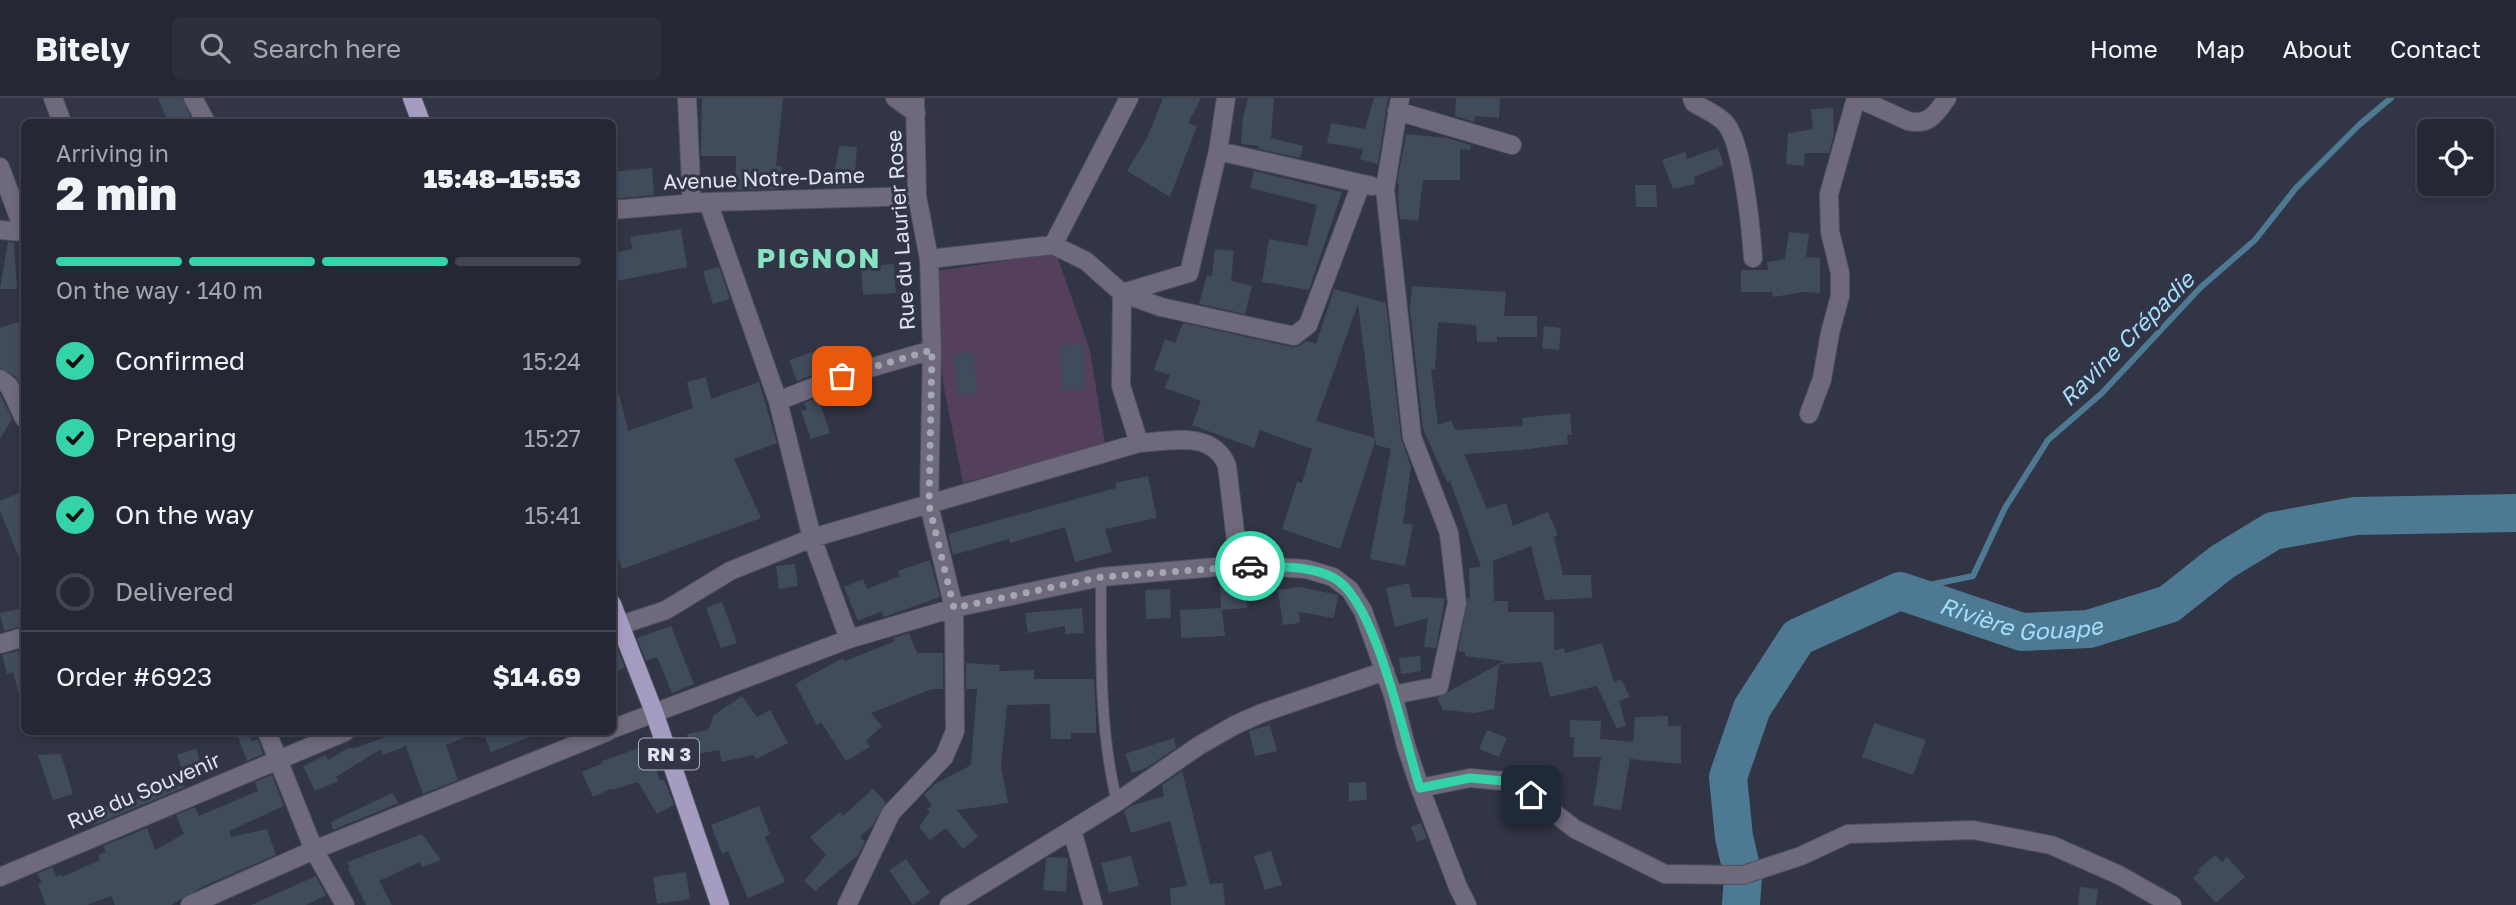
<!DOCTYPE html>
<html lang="en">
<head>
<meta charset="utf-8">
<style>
	:root { --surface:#252834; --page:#2d303c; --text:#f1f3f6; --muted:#a3a6ac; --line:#42444f; --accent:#34d4a8 }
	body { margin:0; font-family:"Golos Text",sans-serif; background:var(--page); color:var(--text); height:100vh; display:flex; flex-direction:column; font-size:26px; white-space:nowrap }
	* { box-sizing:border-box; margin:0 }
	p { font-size:23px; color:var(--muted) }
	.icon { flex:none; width:38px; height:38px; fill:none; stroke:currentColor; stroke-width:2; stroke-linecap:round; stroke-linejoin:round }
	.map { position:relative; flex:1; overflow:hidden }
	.sheet { position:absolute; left:21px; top:21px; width:595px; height:616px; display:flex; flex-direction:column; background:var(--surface); border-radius:10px; box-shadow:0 4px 10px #0003,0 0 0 2px var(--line) }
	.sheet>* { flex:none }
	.buttons { position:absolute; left:2417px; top:21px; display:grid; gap:14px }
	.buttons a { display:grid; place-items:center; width:77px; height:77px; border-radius:10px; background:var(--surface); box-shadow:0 4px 10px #0003,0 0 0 2px var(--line); font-size:35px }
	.pin { position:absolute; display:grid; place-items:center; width:60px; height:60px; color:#fff; margin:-30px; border-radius:14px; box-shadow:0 4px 10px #0006 }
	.courier { position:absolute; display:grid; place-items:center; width:70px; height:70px; margin:-35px; border:5px solid #34d4a8; border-radius:50%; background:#fff; color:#222; box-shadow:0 2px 9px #0007 }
	.headline em { font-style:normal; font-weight:800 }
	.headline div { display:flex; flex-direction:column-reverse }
	.headline { display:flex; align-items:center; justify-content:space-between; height:119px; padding:0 35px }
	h1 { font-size:46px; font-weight:800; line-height:52px }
	.bar { display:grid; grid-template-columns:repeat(4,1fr); gap:10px 7px; align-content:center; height:84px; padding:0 35px }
	.bar i { height:9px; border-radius:5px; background:var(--line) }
	.bar .active { background:var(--accent) }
	.bar p { grid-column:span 4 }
	.line { display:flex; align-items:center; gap:18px; padding:0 35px; border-top:2px solid var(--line) }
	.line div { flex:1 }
	ol { padding:0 35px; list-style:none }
	li { display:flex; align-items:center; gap:21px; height:77px }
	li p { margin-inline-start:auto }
	li .icon { padding:7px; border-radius:50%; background:var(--accent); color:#111; stroke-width:4 }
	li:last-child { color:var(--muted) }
	li i { width:38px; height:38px; border:4px solid var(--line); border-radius:50% }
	header { display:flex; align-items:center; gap:42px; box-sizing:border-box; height:98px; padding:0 35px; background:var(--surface); border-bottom:2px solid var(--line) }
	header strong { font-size:33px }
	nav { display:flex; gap:38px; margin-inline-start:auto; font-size:24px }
	.search { width:490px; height:63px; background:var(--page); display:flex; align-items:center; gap:18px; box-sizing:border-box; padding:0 24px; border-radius:10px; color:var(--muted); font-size:26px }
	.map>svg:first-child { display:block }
	.green { fill:#543f5c }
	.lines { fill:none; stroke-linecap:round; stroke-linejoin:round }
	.stream { stroke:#4d7a92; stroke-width:6 }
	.river { stroke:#4d7a92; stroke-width:38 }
	.building { fill:#404c5c; fill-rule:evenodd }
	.lane-casing { stroke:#4d5160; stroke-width:12 }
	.street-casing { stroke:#4d5160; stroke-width:20 }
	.primary-casing { stroke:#4d5160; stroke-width:20 }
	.lane { stroke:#6e6a7c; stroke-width:10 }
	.street { stroke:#6e6a7c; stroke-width:18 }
	.primary { stroke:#a59dc1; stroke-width:18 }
	.done { stroke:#a3a7b4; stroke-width:7; stroke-dasharray:0 12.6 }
	.route { stroke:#34d4a8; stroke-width:9 }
	.labels { text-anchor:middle; stroke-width:6; stroke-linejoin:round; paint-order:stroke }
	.shield { fill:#313545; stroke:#acb0bc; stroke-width:2 }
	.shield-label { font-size:19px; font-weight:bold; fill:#e1e4ef }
	.street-label { font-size:21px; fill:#e1e4ef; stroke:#313545 }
	.water-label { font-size:23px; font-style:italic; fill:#a3ddfc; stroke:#313545 }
	.district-label { font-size:28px; font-weight:bold; letter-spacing:2px; fill:#88e3c3; stroke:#313545 }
</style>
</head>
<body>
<header>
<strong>Bitely</strong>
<div class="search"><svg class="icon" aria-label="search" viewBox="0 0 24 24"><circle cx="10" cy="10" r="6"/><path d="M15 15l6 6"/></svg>Search here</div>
<nav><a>Home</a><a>Map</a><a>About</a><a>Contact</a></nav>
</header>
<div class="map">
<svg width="2516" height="807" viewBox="0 0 2516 807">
	<rect width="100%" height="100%" fill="#313545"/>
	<path class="green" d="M1056 155 1090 252 1105 346 963 385 943 285 937 173Z"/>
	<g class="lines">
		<path class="stream" d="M1900 493 1973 478 2005 410 2048 342 2102 295 2201 189 2255 142 2296 90 2359 27 2391 0"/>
		<path class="river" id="s1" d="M1741 807 1743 777 1734 739 1728 679 1752 610 1798 539 1900 493 2022 534 2089 531 2169 506 2222 464 2273 433 2355 418 2516 415"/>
	</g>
	<path class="building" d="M158 0H182L193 24H168Z
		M702 0H783L776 68 782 69 780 91 735 92 736 58H701Z
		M1163 0H1201L1188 25 1197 28 1170 99 1127 73 1147 40Z
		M1248 0H1274L1271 40 1303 48 1300 60 1259 51V48L1241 46 1243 19Z
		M1374 0H1388L1378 66 1360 61 1363 51 1327 45 1331 25 1365 31Z
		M1456 0H1500L1499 20 1475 18 1474 24 1455 18Z
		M1833 10 1834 36 1829 55H1805L1804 68 1786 66 1788 35 1813 31 1811 11Z
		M1406 36 1447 40 1471 47 1470 52 1460 51V82H1423L1418 123 1400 121 1398 102 1399 86 1397 85Z
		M839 48 857 49 854 88 832 89Z
		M1718 50 1724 67 1694 79 1695 86 1673 91 1662 62 1685 54 1687 61Z
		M652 70 654 97 612 101V74Z
		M1254 73 1342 94 1309 192 1262 184 1269 141 1307 148 1317 107 1250 90Z
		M1635 87H1656L1657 109H1636Z
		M681 131 687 169 612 184V155L633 151 630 139Z
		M1789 134 1809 136 1806 159 1820 160V195L1804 194 1773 199 1772 194H1741V172H1768L1767 164 1785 161Z
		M8 144 14 145 17 191H0Z
		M1215 151 1234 153 1231 183 1252 188 1245 216 1199 206 1207 177 1212 178Z
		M894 166 896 195 863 197 861 168Z
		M719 169 730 201 713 206 703 173Z
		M1412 188 1506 194 1504 218H1537V239H1497V244H1477L1476 227 1438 224 1435 272 1431 271 1438 327 1451 322 1455 332 1523 328 1522 320 1570 315 1572 337H1567L1568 346 1521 352 1464 356 1487 411 1506 405 1513 428 1548 414 1558 437 1554 439 1563 477H1591L1592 500 1545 502 1531 448 1493 463 1494 503H1508V514H1554V552L1564 550 1565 555 1602 545 1614 584 1621 581 1630 599 1619 603 1626 628 1617 631 1597 588 1550 599 1542 564 1499 566 1494 611 1475 615 1443 612 1437 600 1504 563 1465 558V554L1458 553 1468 500H1470L1469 470 1481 469 1450 383 1447 384 1423 331 1410 211Z
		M1334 191 1386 205 1401 340 1411 369 1403 425 1413 427 1405 468 1370 461 1391 351 1376 347V341L1340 451 1282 431 1297 384 1302 385 1312 351 1260 332 1254 350 1192 327 1201 303 1165 290 1170 277 1154 272 1165 241 1175 245 1183 225 1292 249H1297L1307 243 1316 246ZM1358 206 1375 340 1316 323Z
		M18 224 24 235V294L16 279 0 270V230Z
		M1544 228 1561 230 1559 252 1542 250Z
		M1084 246 1085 291 1062 292 1061 247Z
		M816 253 823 273 797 283 789 262Z
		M973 254 977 295 958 297 953 256Z
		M706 279 711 301 759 284 777 345 734 361 761 420 622 471 612 444V297L619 296 628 333 693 310 687 284Z
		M0 296 12 321 0 341Z
		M818 299 830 335 811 341 801 313 807 312 804 305Z
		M1148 378 1157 420 1105 431 1112 454 1075 464 1065 429 1010 445 1009 441 953 457 948 436 1116 390 1115 385Z
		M24 393V472L0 413V403Z
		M930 462 940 499 884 519 882 513 858 523 844 489 863 481 867 491 900 478 898 473Z
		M795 466 798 488 779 491 776 468Z
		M1409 485 1412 499 1445 500 1436 550 1424 549 1428 520 1395 529 1386 490Z
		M1246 486 1247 510 1222 512 1225 538 1181 540 1180 512 1221 510 1220 487Z
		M1300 489 1338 497 1334 520 1299 514 1300 525 1283 527 1278 492Z
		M1170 491 1171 520 1146 521 1145 492Z
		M722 504 737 545 721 550 706 510Z
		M24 510V528L4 533 0 515Z
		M1082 510 1084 535 1065 536V528L1028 535 1025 515Z
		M671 528 694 586 672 595 657 559 646 563 637 540Z
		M909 535 917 555H943V591H932L871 615 882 628 866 643 870 649 846 663 821 624 817 627 795 586 843 560 845 563 895 543 893 540Z
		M616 547 625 570 612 574V549Z
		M24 551V593H18L13 574 7 576 2 557Z
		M1420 558 1421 573 1401 576 1399 560Z
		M966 565 1000 567 999 573 1034 572V581H1094L1096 616V635H1071V641H1051L1050 606 1007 607 1001 668 1008 705 957 712 978 739 963 751 946 730 930 742 919 729 930 713 927 711 932 707 924 697 935 686 971 667 977 591H966Z
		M742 598 757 619 770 612 788 645 756 661 754 657 722 664 719 652 692 657 687 636 708 632 714 617Z
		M1668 618V628H1681V666L1630 661 1621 712 1593 707 1601 659H1573L1574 639H1570V622L1601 623 1600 641 1633 644 1635 619Z
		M1874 625 1926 642 1913 677 1862 659Z
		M1270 627 1277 653 1255 658 1249 633Z
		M1487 632 1507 640 1499 659 1479 651Z
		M243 634H247L252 643 258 641 263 656 247 663 237 636Z
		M399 634H478L446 647 458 682 423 696 406 648 383 657 381 651 336 679 338 683 315 693 303 668 326 657 328 662 350 649 352 651Z
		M483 634H540V635L491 654Z
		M1174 640 1176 650 1146 670 1132 675 1125 656Z
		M648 647 660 683 663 681 667 688 674 707 657 716 638 684 612 692V690L593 699 582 674 603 665 602 663Z
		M196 651 204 675 185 680 177 657Z
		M61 656 73 696 53 702 38 657Z
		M1182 673 1210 786 1223 785 1225 807H1171L1170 790 1187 788 1170 723 1131 735 1124 713 1131 708 1164 698 1162 687Z
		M178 676 185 689 92 728 102 720 98 712 114 705 116 709 159 693 156 686Z
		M272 677 284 708 229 733 231 739 267 731 276 757 204 788 171 807H115L111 798 87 807H46L38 786 42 785 37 776 52 769 57 779 61 777 62 779 100 762 98 757 106 754 103 748 147 730 155 752 184 736 176 717 195 709 199 718 258 693 255 684Z
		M1366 684 1367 702 1349 703V685Z
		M873 691 886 704 873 727 860 739 865 744 858 757 815 793 804 783 826 757 810 739 840 714 843 718Z
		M392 695 399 705 333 732 331 724Z
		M759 708 770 736 765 739 785 784 748 800 728 753 722 756 711 727Z
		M1421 725 1427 740 1417 744 1411 729Z
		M422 736 441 762 422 769 420 764 379 783 392 807H366L348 771 350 770 347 764Z
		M1271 753 1282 787 1265 792 1254 758Z
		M2215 757 2222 764 2227 759 2245 779 2216 805 2193 780 2200 774 2198 772Z
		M1131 758 1139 788 1109 795 1101 765Z
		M1049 759 1068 760 1066 794 1043 792 1046 761Z
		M906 761 930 795 913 807 889 772Z
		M686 774 690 801 657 806 653 779Z
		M316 778 326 797 306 807H251Z
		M2080 789 2098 791 2096 807H2078Z"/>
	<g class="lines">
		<defs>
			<path id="lane" d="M1101 479C1101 553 1099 632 1117 704"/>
			<path id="street" d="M53 0 62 24
				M193 0 206 24
				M687 0 692 105
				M895 0 916 15
				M1400 0 1385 91 1412 339 1449 435 1457 505 1439 588 1393 597 1406 648 1420 690 1470 680 1503 683 1531 697 1575 731 1665 776 1743 777 1801 758 1848 736 1973 732 2051 747 2119 777 2172 807
				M1692 0 1694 5C1704 11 1719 17 1726 26 1743 47 1751 131 1753 160
				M1857 0 1908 23C1929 28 1936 16 1947 0
				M1397 13 1512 47
				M1218 53 1372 88
				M0 69 24 133
				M708 104 778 303 812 440 849 541
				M612 112 708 104 917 98
				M0 132 24 134
				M1053 147 1086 163 1122 195 1161 209 1294 238 1308 227 1361 86
				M929 161 1053 147 1129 0
				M1122 195 1121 288 1139 345C1171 343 1213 332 1227 368L1239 467
				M1122 195 1189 175 1218 53 1226 0
				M0 281 9 288 24 320
				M778 303 842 278 932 252
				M1809 316 1822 281 1830 235 1840 198V175L1830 134 1829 96 1856 0
				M612 530 666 512 730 473 812 440 1139 345
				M0 546 24 539
				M612 631 849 541 954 510 1101 479 1239 467 1306 471 1333 479 1350 492 1363 513 1393 597
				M267 634 314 752 345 807
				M1420 690 1458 789 1467 807
				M1072 732 1093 807
				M0 779 345 634
				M190 807 314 752 607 634
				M847 807 891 715 944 659 955 633 954 510 929 407 932 252 929 161 917 98 915 0
				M949 807 1117 704 1200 647 1235 627 1262 615 1385 573"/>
			<path id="primary" d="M412 0 421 24
				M612 506 654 614 720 807"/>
		</defs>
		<use href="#lane" class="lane-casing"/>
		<use href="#street" class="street-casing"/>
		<use href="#primary" class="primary-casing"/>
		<use href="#lane" class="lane"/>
		<use href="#street" class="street"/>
		<use href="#primary" class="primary"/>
	</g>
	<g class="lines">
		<path class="done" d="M842 278 932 252 929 407 954 510 1101 479 1250 468"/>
		<path class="route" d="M1250 468C1277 469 1310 467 1334 480 1376 502 1404 642 1420 690L1470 680 1503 683 1531 697"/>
	</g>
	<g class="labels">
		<rect class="shield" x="639" y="640.5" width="60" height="31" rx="5"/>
		<g class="shield-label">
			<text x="669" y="663">RN 3</text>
		</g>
		<g class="street-label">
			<text transform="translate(764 81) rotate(-2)" y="7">Avenue Notre-Dame</text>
			<text transform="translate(901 132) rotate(-94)" y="7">Rue du Laurier Rose</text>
			<text transform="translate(144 693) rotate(-23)" y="7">Rue du Souvenir</text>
		</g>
		<g class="water-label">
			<text transform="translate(2127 241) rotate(-45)" y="8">Ravine Crépadie</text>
			<text dy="8" stroke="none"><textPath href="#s1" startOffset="525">Rivière Gouape</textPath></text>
		</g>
		<g class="district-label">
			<text x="819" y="170">PIGNON</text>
		</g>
	</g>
</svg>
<div class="buttons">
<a><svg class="icon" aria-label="locate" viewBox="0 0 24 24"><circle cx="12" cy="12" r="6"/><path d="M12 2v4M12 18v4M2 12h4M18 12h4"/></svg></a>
</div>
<div class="pin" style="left:842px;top:278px;background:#ea580c"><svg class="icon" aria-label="bag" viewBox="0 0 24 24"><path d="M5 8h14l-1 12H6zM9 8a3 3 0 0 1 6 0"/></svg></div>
<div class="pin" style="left:1531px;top:697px;background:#1f2937"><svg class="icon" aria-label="home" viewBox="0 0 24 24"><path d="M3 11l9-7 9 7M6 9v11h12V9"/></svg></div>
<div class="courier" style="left:1250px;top:468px"><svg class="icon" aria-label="car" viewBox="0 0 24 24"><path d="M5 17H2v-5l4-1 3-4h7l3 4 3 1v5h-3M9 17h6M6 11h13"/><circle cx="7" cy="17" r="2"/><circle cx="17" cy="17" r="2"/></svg></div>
<section class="sheet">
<div class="headline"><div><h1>2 min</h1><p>Arriving in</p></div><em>15:48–15:53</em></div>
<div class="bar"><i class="active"></i><i class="active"></i><i class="active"></i><i></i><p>On the way · 140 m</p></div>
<ol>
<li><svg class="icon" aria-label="check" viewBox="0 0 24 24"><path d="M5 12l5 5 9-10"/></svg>Confirmed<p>15:24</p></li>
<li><svg class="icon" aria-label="check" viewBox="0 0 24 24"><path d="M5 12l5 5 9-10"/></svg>Preparing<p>15:27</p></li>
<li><svg class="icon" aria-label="check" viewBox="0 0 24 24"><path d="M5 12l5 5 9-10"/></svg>On the way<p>15:41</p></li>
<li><i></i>Delivered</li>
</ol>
<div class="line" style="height:91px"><div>Order #6923</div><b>$14.69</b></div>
</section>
</div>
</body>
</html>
